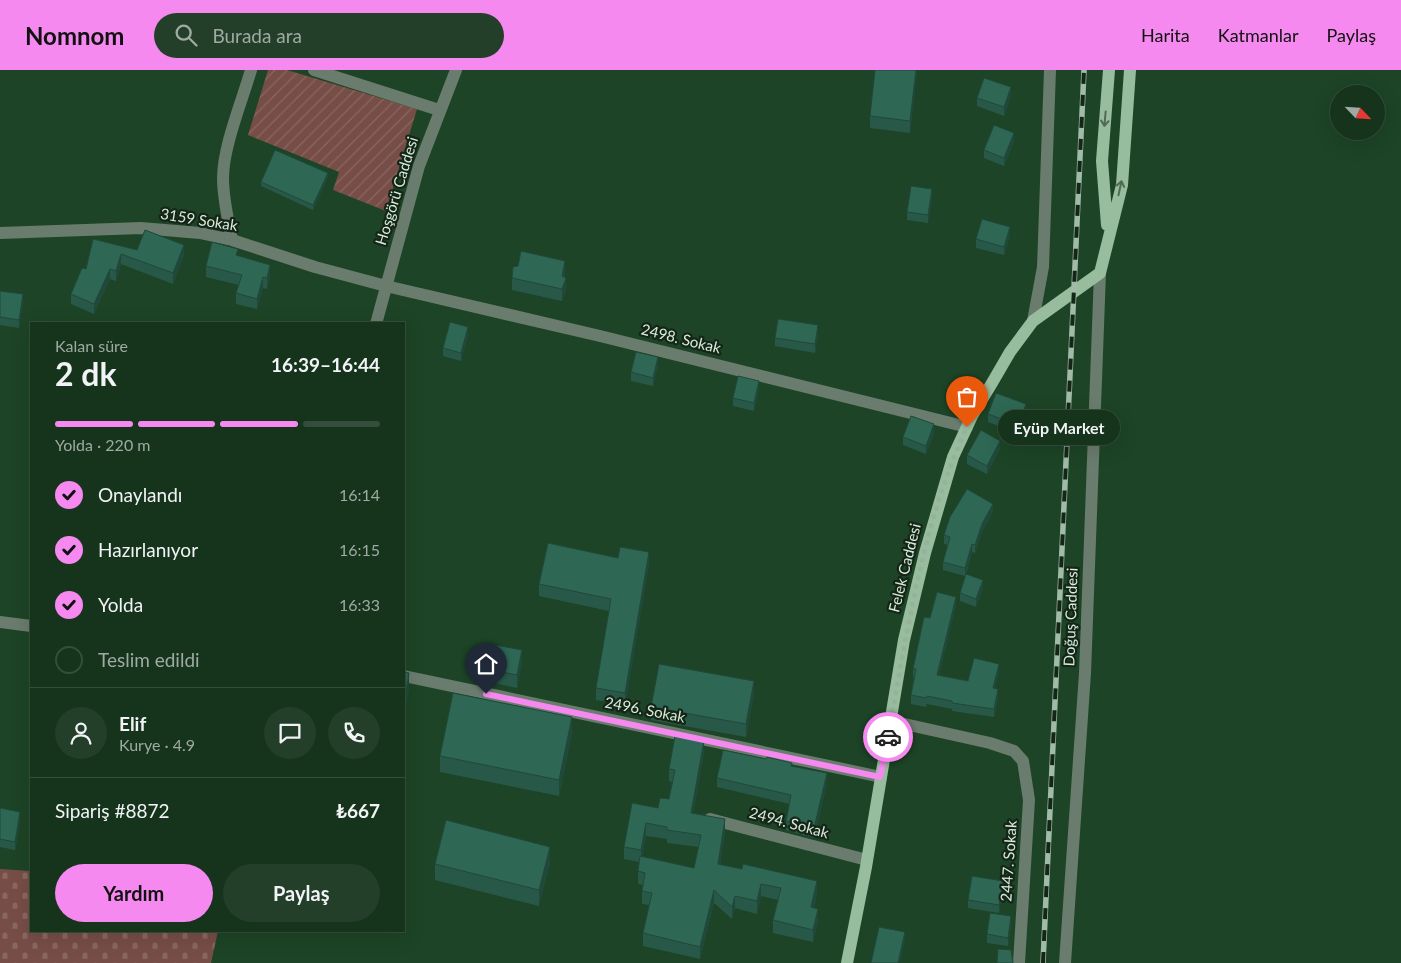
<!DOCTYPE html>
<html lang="tr">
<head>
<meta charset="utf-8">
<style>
	:root { --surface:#16331c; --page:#233f29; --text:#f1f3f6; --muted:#9eaaa3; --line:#354e3b; --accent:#f589ef }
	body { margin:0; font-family:Lato,sans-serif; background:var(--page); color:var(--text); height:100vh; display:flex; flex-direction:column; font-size:19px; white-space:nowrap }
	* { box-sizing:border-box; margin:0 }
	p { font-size:16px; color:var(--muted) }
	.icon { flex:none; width:28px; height:28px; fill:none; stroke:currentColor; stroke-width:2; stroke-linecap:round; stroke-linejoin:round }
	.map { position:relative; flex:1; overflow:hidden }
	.sheet { position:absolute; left:30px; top:252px; width:375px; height:610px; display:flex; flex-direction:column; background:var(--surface); border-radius:0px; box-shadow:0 5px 20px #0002,0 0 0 1px var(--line) }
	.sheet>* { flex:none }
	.needle { width:32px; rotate:115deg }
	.fabs { position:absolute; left:1330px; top:15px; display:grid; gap:10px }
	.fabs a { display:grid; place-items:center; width:55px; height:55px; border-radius:50%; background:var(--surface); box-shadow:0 5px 20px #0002,0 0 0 1px var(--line); font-size:25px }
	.pin { position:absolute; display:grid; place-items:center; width:42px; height:42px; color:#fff; margin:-51px -21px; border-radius:50% 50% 50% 0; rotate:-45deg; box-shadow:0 0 5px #0007 }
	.pin .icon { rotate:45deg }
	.courier { position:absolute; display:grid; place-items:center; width:50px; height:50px; margin:-25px; border:4px solid #f589ef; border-radius:50%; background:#fff; color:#222; box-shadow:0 1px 6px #0007 }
	.bubble { position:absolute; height:35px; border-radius:18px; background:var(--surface); box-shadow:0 5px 20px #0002,0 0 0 1px var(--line); font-size:16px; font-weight:700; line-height:35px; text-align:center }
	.head em { font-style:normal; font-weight:700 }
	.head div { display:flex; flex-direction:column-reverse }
	.head { display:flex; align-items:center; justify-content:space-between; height:85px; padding:0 25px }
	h1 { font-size:32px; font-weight:700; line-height:38px }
	.bar { display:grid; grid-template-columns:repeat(4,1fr); gap:8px 5px; align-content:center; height:60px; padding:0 25px }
	.bar i { height:6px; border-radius:4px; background:var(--line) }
	.bar .selected { background:var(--accent) }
	.bar p { grid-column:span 4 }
	.line { display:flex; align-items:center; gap:12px; padding:0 25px; border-top:1px solid var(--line) }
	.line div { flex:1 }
	.round { display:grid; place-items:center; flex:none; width:52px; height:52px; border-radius:26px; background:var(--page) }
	ol { padding:0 25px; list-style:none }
	li { display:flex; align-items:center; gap:15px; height:55px }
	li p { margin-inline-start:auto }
	li .icon { padding:5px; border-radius:50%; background:var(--accent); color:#111; stroke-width:4 }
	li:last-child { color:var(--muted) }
	li i { width:28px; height:28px; border:2px solid var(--line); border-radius:50% }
	.button { display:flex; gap:10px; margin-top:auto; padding:10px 25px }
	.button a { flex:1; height:58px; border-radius:30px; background:var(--accent); color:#111; font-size:20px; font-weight:700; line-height:58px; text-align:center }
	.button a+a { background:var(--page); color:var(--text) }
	header { display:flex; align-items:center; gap:30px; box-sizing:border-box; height:70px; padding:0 25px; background:var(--accent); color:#111 }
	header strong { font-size:24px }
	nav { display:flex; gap:28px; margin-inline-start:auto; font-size:18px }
	.search { width:350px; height:45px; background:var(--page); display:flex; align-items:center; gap:12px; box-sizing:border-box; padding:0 18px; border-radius:28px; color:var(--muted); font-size:19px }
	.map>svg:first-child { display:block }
	.cemetery { fill:url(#cemetery-stones) }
	.garden { fill:url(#garden-furrows) }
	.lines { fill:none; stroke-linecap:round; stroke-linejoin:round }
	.minor { stroke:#6a7c6d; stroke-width:12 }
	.major { stroke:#98bc9e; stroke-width:12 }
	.rail-casing { stroke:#a1bca6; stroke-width:5.5 }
	.rail { stroke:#152618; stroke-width:4; stroke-dasharray:11; stroke-linecap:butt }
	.wall { fill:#285948; fill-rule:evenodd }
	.shaded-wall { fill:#20483b }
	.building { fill:#2e6754; stroke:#20483b }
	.oneway { stroke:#506a54 }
	.done { stroke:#96b29b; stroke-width:5; stroke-dasharray:0 9 }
	.route { stroke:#f589ef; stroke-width:6 }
	.labels { text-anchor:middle; stroke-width:4.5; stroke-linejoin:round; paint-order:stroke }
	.street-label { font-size:15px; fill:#d7edda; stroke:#152618 }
</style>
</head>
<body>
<header>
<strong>Nomnom</strong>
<div class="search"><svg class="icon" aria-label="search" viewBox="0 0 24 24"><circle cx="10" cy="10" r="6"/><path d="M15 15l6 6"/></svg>Burada ara</div>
<nav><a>Harita</a><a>Katmanlar</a><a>Paylaş</a></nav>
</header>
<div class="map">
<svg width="1401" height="893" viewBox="0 0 1401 893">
	<defs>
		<pattern id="cemetery-stones" width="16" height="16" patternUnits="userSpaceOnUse" patternTransform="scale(1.25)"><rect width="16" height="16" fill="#774d47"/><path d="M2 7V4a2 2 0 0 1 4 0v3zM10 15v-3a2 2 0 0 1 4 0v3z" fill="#8a6761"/></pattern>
		<pattern id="garden-furrows" width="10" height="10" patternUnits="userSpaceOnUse" patternTransform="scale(1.25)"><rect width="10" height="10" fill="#774d47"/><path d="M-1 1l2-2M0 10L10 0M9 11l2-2" fill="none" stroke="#8a6761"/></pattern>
	</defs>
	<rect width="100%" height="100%" fill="#1d4426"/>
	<path class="cemetery" d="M0 799 31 801V861H218L211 893H0Z"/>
	<path class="garden" d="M268 0H287L417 39 386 141 333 120 339 102 248 65Z"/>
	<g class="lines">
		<path class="minor" d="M314 0 439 40
			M0 163 141 158 200 163 232 170 315 197 386 216 600 266 967 357
			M232 170C228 149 223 129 223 108 223 77 242 31 251 0
			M1033 251 1043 197 1050 0
			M376 254 419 96 456 0
			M0 552 31 556
			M404 606 881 707
			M891 651 990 673 1014 681 1023 691 1029 730 1019 893
			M710 749 867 790
			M1065 893 1085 603 1100 203"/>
		<path class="major" d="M1107 155 1102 91 1109 0
			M847 893 866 797 904 570 925 483 953 387 972 346 992 313 1010 282 1033 251 1100 203 1122 115 1130 0"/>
		<defs>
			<path id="rail" d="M1043 893 1084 0"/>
		</defs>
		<use href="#rail" class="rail-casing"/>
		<use href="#rail" class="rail"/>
	</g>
	<path class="wall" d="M917 0 910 63 870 58V46Z
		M1011 25 1004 46 977 36V28Z
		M1014 71 1004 96 984 88V80Z
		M328 107 313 140 261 116V112Z
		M932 127 928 153 907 150V142Z
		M1010 165 1004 185 976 178V169Z
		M93 169 137 180 184 185 173 214 121 194 116 211 110 209 94 244 71 234V224L86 199Z
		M238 186 270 206 267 219 263 218 257 239 236 234V223L239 215 206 207V196Z
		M565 203 564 207 566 220 562 231 512 220V208Z
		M0 221 23 232 19 258 0 255Z
		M818 264 815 283 775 276V268Z
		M468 265 461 291 443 286V278Z
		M658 295 653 316 631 311V302Z
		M759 319 754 341 733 336V328Z
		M1026 342 1018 363 988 352V344Z
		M934 363 926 384 903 375V367Z
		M1000 379 987 404 967 394V385Z
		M993 442 982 462 975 483 972 482 966 505 983 518 976 537 960 531V523L965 506 943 500V492L948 475 944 474V465Z
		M649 494 625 635 596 630V618L609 541 539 526V514Z
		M956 535 939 605 968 611 999 602 994 618 998 627 994 647 952 641V639L927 634 926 637 911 634V625L914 607H913V599L930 548Z
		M522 592 517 618 480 610V598Z
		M754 623 746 667 651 650V637Z
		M572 663 559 726 440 702V686Z
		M704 683 693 743 725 762 720 794 817 824 814 838 818 851 813 872 773 863V850L778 830 761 826 757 844 735 838 732 849 714 833 700 889 643 876V863L649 835 642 834V821L643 815 638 814V801L639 792 624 789V777L658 738 669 729 672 712 669 711V699ZM646 766 667 769V773L699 777 694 798 642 787Z
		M792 696 827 713 814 768 786 760V751L790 734 717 717V708Z
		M0 738 20 750 15 780 0 777Z
		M550 793 539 836 435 810V794Z
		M1003 819 999 843 968 838V830Z
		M1011 854 1008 876 987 873V864Z"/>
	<path class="shaded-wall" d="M916 0H917V4L910 63V51Z
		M1011 17V25L1004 46V37Z
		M1014 63V71L1004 96V88Z
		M328 103V107L313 140V135Z
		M932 119V127L928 153V145Z
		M1010 157V165L1004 185V177Z
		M184 175V185L173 214V203Z
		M121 184V194L116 211V201Z
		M565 191V203L562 218V206Z
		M270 195V206L267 219V208Z
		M110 199V209L94 244V234Z
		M263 207V218L257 239V229Z
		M566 208V220L562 231V219Z
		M23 224V232L19 258V250Z
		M818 255V264L815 283V274Z
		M468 257V265L461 291V283Z
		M658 287V295L653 316V308Z
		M759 311V319L754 341V333Z
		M1026 334V342L1018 363V355Z
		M934 354V363L926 384V376Z
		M1000 371V379L987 404V396Z
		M993 434V442L982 462 975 483V475L982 454Z
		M972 474V482L965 506V498Z
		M649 482V494L625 635V623Z
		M983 510V518L976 537V529Z
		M956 527V535L937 613V605Z
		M522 580V592L517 618V605Z
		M999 594V602L993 626V618Z
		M409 603V619L404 651V635Z
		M754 611V623L746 667V654Z
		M998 619V627L994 647V639Z
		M572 647V663L559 726V710Z
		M704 671V683L691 755V743Z
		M827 703V713L814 768V758Z
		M20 742V750L15 780V772Z
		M725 749V762L718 806V794Z
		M646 753V766L641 792V780Z
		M550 777V793L539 836V820Z
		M817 811V824L811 849V837Z
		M1003 811V819L999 843V835Z
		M761 814V826L757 844V831Z
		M714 820V833L700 889V877Z
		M735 826V838L732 849V837Z
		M818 839V851L813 872V860Z
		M1011 846V854L1008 876V868Z
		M905 862V870L900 893H898Z"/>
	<path class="building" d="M875 0H916L910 51 870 46Z
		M984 8 1011 17 1004 37 977 28Z
		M994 55 1014 63 1004 88 984 80Z
		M275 80 328 103 313 135 261 112Z
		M911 116 932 119 928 145 907 142Z
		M982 149 1010 157 1004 177 976 169Z
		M145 160 184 175 173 203 121 184 116 201 110 199 94 234 71 224 82 198 86 199 93 169 137 180Z
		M212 172 238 179 236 185 270 195 267 208 263 207 257 229 236 223 242 205 206 196Z
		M521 181 565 191 562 206 566 208 562 219 512 208 513 197 518 196Z
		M0 221 23 224 19 250 0 247Z
		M778 249 818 255 815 274 775 268Z
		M450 252 468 257 461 283 443 278Z
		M636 282 658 287 653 308 631 302Z
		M738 306 759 311 754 333 733 328Z
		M996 323 1026 334 1018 355 988 344Z
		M911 346 934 354 926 376 903 367Z
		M981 360 1000 371 987 396 967 385Z
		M967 419 993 434 982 454 975 475 972 474 965 498 943 492 950 467 944 465 950 447Z
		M548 473 618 488 620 477 649 482 625 623 596 618 611 529 539 514Z
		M966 504 983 510 976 529 960 523Z
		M937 522 956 527 937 605 968 611 974 588 999 594 993 618 998 619 994 639 952 633V631L927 626 926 628 911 625 916 599H913L924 547 930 548Z
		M485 573 522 580 517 605 480 598Z
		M659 594 754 611 746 654 651 637Z
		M404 602 409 603 404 635Z
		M453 623 572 647 559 710 440 686Z
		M675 666 704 671 691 743 725 749 718 794 742 799 743 794 817 811 811 837 818 839 813 860 773 850 781 818 761 814 757 831 735 826 732 837 714 820 700 877 643 863 652 823 642 821 645 803 638 801 640 786 694 798 701 765 667 760V757L646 753 641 780 624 777 632 733 658 738 660 728 669 729 675 700 669 699Z
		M723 680 766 689 767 687 792 693 791 696 827 703 814 758 786 751 791 725 717 708Z
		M0 738 20 742 15 772 0 769Z
		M446 750 550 777 539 820 435 794Z
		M972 806 1003 811 999 835 968 830Z
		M990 843 1011 846 1008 868 987 864Z
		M879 857 905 862 898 893H871Z
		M998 879 1011 880 1013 893H997Z"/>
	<defs><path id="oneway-shaft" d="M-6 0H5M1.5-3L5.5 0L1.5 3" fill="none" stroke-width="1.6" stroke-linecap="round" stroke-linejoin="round" transform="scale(1.25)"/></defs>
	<g class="oneway">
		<use href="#oneway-shaft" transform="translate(1105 49) rotate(95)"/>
		<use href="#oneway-shaft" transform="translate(1120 118) rotate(-78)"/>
	</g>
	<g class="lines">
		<path class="done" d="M888 667C907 563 922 454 967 357"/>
		<path class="route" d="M486 624 880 707 888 667"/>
	</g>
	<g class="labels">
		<g class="street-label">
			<text transform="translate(397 121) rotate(-73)" y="5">Hoşgörü Caddesi</text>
			<text transform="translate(199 150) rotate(9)" y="5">3159 Sokak</text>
			<text transform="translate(681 269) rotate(14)" y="5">2498. Sokak</text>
			<text transform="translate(905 498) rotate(-76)" y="5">Felek Caddesi</text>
			<text transform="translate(1071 547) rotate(-88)" y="5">Doğuş Caddesi</text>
			<text transform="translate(645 640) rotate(11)" y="5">2496. Sokak</text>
			<text transform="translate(789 753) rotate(15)" y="5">2494. Sokak</text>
			<text transform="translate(1009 791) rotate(-86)" y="5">2447. Sokak</text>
		</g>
	</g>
</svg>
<div class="fabs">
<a><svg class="needle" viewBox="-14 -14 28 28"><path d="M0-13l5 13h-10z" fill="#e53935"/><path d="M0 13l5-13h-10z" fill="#9eaaa3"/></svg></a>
</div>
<div class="pin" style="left:967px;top:357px;background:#ea580c"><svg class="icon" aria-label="bag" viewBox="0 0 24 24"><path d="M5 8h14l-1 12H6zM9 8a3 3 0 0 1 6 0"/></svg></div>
<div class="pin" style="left:486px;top:624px;background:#1f2937"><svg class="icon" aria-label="home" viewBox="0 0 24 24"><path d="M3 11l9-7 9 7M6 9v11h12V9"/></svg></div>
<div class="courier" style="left:888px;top:667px"><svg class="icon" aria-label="car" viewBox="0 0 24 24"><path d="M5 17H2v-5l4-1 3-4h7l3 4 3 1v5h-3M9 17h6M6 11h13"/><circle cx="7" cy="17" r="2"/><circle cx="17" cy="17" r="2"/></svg></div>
<div class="bubble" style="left:998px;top:340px;width:122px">Eyüp Market</div>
<section class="sheet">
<div class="head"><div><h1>2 dk</h1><p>Kalan süre</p></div><em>16:39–16:44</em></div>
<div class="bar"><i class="selected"></i><i class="selected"></i><i class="selected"></i><i></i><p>Yolda · 220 m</p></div>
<ol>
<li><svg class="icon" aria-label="check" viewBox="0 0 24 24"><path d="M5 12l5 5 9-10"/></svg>Onaylandı<p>16:14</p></li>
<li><svg class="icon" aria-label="check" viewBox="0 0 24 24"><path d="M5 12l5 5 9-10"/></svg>Hazırlanıyor<p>16:15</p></li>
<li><svg class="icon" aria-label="check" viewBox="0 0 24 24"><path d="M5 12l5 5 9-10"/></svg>Yolda<p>16:33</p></li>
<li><i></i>Teslim edildi</li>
</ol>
<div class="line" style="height:90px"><a class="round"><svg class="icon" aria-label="person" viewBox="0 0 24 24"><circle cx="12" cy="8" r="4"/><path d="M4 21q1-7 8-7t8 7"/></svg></a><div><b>Elif</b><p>Kurye · 4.9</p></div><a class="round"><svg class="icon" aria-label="chat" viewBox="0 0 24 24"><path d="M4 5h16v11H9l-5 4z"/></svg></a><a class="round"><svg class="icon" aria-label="phone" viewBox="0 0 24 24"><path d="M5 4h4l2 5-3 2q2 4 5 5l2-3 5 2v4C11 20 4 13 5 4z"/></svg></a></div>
<div class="line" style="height:65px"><div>Sipariş #8872</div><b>₺667</b></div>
<div class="button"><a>Yardım</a><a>Paylaş</a></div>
</section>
</div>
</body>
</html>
